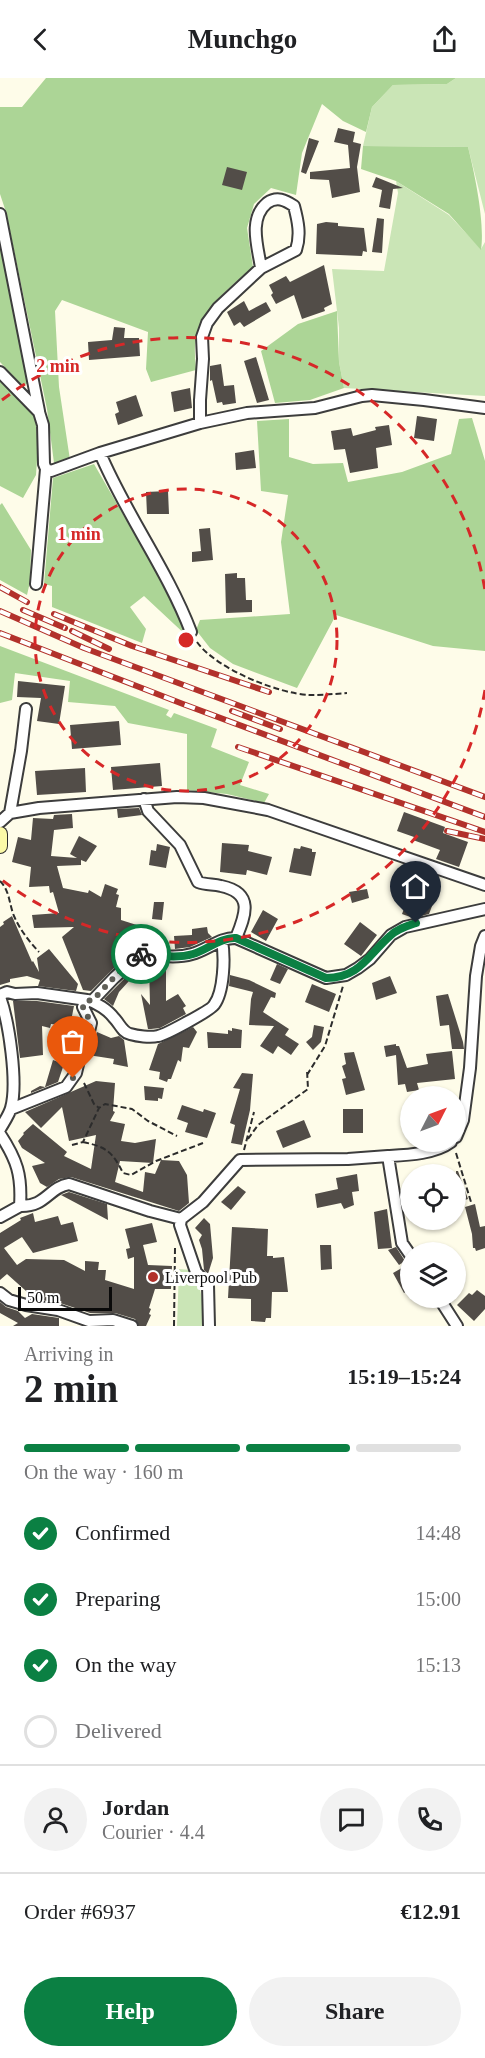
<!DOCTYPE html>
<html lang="en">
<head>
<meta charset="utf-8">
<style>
	:root { --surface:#fff; --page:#f2f2f2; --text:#202124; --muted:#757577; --line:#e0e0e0; --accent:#0b8043 }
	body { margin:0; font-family:"Times New Roman",serif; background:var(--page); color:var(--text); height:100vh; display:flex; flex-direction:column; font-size:22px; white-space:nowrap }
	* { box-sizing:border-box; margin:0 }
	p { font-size:20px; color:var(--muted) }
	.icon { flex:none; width:33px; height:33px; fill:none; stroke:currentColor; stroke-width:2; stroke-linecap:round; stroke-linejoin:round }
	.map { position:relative; height:1248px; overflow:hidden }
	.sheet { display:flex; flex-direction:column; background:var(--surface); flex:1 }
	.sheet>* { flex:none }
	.needle { width:39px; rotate:48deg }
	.tools { position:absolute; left:400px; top:1008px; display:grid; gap:12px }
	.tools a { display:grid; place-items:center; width:66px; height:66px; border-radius:50%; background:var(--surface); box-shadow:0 2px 4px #0004; font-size:30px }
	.scale { position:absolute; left:18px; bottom:15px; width:94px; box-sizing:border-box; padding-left:6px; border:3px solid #0a0a0a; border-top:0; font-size:16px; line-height:21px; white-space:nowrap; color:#0a0a0a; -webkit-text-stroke:4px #fff; paint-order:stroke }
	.pin { position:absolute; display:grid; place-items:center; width:51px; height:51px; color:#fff; margin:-62px -26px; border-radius:50% 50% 50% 0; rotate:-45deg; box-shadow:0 0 6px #0007 }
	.pin .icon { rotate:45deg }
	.courier { position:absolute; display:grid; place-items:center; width:60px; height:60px; margin:-30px; border:4px solid #0b8043; border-radius:50%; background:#fff; color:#222; box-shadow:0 2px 8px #0007 }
	.overview em { font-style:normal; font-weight:700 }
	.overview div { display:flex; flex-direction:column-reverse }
	.overview { display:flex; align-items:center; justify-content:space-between; height:102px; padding:0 24px }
	h1 { font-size:39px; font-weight:700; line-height:45px }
	.bar { display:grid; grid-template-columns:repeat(4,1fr); gap:9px 6px; align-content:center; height:72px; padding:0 24px }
	.bar i { height:8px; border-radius:4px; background:var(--line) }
	.bar .selected { background:var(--accent) }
	.bar p { grid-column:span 4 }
	.line { display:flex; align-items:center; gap:15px; padding:0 24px; border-top:2px solid var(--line) }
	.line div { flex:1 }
	.round { display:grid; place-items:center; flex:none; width:63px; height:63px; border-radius:32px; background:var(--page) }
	ol { padding:0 24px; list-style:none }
	li { display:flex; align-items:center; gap:18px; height:66px }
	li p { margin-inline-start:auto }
	li .icon { padding:6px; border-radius:50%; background:var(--accent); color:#fff; stroke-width:4 }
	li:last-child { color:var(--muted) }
	li i { width:33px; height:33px; border:3px solid var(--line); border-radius:50% }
	.button { display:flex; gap:12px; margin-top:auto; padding:12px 24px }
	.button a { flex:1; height:69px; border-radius:36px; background:var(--accent); color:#fff; font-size:24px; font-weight:700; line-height:69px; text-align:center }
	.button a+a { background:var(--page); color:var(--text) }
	header { display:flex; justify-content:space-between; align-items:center; height:78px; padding:0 24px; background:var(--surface); font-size:27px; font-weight:700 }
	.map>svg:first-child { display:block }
	.green { fill:#cae5b6 }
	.forest { fill:#acd596 }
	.building { fill:#524d48 }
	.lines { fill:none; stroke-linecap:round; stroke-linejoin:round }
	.street-casing { stroke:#3d3d3d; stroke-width:14 }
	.secondary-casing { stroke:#2c2c2c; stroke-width:16 }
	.path { stroke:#2c2c2c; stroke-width:2; stroke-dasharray:6 3; stroke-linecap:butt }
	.street { stroke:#fff; stroke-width:10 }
	.secondary { stroke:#fbf9a7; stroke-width:14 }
	.rail-casing { stroke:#b2312b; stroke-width:6 }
	.rail { stroke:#fff; stroke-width:4; stroke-dasharray:11; stroke-linecap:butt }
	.done { stroke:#5f5f58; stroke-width:6; stroke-dasharray:0 10.8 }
	.route { stroke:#0b8043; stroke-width:8 }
	.ring { fill:none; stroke:#d62828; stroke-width:3; stroke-dasharray:10 8 }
	.poi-dot { fill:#b2312b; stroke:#fff; stroke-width:2 }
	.labels { text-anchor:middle; stroke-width:6; stroke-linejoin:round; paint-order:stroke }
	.poi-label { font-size:16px; fill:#0a0a0a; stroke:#fff; text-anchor:start }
	.centre { fill:#d62828; stroke:#fff; stroke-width:3 }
	.ring-label { font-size:18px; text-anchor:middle; font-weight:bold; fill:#d62828; stroke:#fff; stroke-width:6; stroke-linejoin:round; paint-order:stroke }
</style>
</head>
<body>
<header><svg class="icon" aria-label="back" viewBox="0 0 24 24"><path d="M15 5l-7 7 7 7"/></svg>Munchgo<svg class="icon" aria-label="share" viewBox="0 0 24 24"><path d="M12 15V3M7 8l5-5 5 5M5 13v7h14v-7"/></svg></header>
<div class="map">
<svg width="485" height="1248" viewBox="0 0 485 1248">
	<rect width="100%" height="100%" fill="#fefce9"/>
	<path class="green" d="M456 0H485V136L468 69 363 68 372 29 393 7 447 6Z
		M396 103 449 137 481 171 485 164V318L344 310 339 284V250L332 191 384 193 398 115Z
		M179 1191 191 1192C203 1210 203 1227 204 1248H177Z"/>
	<path class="forest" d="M46 0H456L447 6 393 7 372 29 366 54 343 43 322 26 302 75 296 117 271 110 254 126 247 150 253 189C234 206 209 225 199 249 193 262 195 279 196 292L151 304 146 291 148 254 62 222 55 233 59 309 70 382 54 385 47 331 6 134 0 116V29H22Z
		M363 68 468 69C475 97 485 145 481 172L449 136 396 103 361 91Z
		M0 159 28 305 23 308 0 284Z
		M337 233 339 284 344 310 310 322 275 325 261 273 298 246Z
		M0 302 35 337 38 367 36 397 23 420 0 408Z
		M472 340 485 383V573L433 568 336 537 297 610 233 586 210 570 196 552 200 542 290 536 281 464 288 417 261 413 257 343 289 341V379L313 386 343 385 348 404 402 394 451 376 459 341Z
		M94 386 154 490 189 560 144 518 130 529 146 551 142 565 52 529V508L44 506 53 400Z
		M2 425 31 472 30 504 27 517 0 502V427Z
		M0 568 169 632 166 637 171 640 174 635 217 651 211 669 249 684 240 707 269 716 264 725 227 716 187 712V656L128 645 115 628 68 624 70 603 15 595 12 622 0 625Z"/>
	<path class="building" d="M338 50 355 54 353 64 361 66 357 89 360 114 332 120 329 102 310 101V94L350 90 348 67 334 64Z
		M309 60 319 63 306 96 301 94Z
		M227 89 247 94 242 112 222 107Z
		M376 99 403 110 393 111 390 131 379 129 382 112 372 109Z
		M377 140 384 141 382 175 372 174Z
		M326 144 338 145V148L364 150 367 174 363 173 362 178 316 176 317 146Z
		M324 187 332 226 324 230 325 233 302 241 294 217 276 226 271 217 273 215 269 207 286 198 290 204Z
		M244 223 249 233 266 224 271 233 244 249 240 244 234 248 227 234Z
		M114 249 125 250 124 260H139L140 278 89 282 88 264 112 262Z
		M256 279 269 322 257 325 244 283Z
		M221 286 224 308 234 307 236 325 223 327 222 324 217 325 212 302 210 303V288Z
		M190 310 192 330 174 334 171 314Z
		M136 317 143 338 118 347 115 336 119 334 116 324Z
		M417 338 437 341 434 363 414 360Z
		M389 347 392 367 376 370 378 390 350 395 345 371 334 372 331 353 351 350 353 358 376 352 375 349Z
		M254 372 256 390 236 392 235 375Z
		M168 413 169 436H147L146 414Z
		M210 450 213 482 192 484V474L201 473 199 451Z
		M237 495V500H245L246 522H252V534L226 535 225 496Z
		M18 603 65 608 59 646 37 643 41 620 17 619Z
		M119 643 121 667 72 671 70 647Z
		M160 685 162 708 113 712 111 689Z
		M85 690 86 714 37 717 35 693Z
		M139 730 142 737 118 740 117 731Z
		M404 734 445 749 443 755 468 764 459 789 436 781 440 772 413 762 414 759 397 753Z
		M72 736 73 750 54 752 51 778 77 780 70 776 79 758 97 768 86 784 81 782V787L57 788 63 810 88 815 89 812 101 819 105 806 118 811 116 816 119 817 116 829 121 830V842L143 849 139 869 134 871 120 869 119 885 91 913 83 912 62 859 74 849 34 850 32 837 59 835 53 814 50 815 49 808 29 809 31 789 12 784 18 759 31 762 33 740 53 741 54 737Z
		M222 765 249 767 248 773 272 779 267 797 247 792 246 797 220 794Z
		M157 766 170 769 166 790 149 787 151 772 156 773Z
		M301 768 312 771V774H316L311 798 289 794 294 770 300 771Z
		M423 810 437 815 429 836 413 840 402 836 407 823 417 814H422Z
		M367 811 369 820 352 825 349 814Z
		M154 824H164L162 842 152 841Z
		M263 832 278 841 266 863 251 854Z
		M12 838 32 884 33 883 39 894 37 880 49 871 78 906 76 913 38 908 40 902 27 898 10 901V904L0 907V849L4 846 3 844Z
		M360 844 377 857 361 878 344 866Z
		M207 849 208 855 212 859 190 869 175 871 174 858 192 857V851Z
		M149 884 166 886V923L178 916 186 928 183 930 186 936 160 950 151 951H148L141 916 150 927Z
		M277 886 288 891 280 906 270 902Z
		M230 897 249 902 276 915 275 920 271 919 263 934 289 951 285 957 299 966 291 977 278 968 273 976 260 968 274 948 249 947 251 921 253 914 229 908Z
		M390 898 397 915 376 922 372 905Z
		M125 900 129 903 119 914 113 928 104 921Z
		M312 906 336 916 329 934 305 924Z
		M448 916 463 964 464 971H452L449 947 440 948 436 918Z
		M13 923H37L74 928 70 948 51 946 50 950 42 948 43 977 20 980Z
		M73 942 82 945 81 957 70 954Z
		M314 947 324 949 321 964 313 972 306 964 312 959Z
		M193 949 197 954 189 970 183 969 181 984 178 982 171 1001H168L167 1004 159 1001 160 994 149 992 158 966Z
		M232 950 242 952 241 970H208L207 954 228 956V952L232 953Z
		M97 954 111 960 119 958 124 962 128 989 113 986 114 981 88 977Z
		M396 966V968H399L407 990 428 986 426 976 452 973 455 1001 417 1005 419 1012 407 1014 405 1006 398 1007 396 977 386 979 384 968Z
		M354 974 365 1012 346 1017 342 1001 346 1000 342 988 346 986 344 975Z
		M53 982 64 986 58 1004 31 1015V1013L40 1008 45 1009Z
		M242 995 253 996 250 1032 242 1067 231 1065 235 1047 230 1045 240 1011 233 1010Z
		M96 1003 115 1005 113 1033 115 1034 110 1043 125 1046 121 1063 135 1065 156 1061 153 1085 120 1083 115 1104 143 1114 145 1094 155 1096 161 1082 179 1083 187 1097 189 1125 179 1133 71 1099 59 1101 47 1109 40 1105 32 1088 45 1085 22 1070 18 1063 24 1056 23 1055 33 1046 67 1074 64 1078 91 1091 96 1057 69 1063 62 1029 41 1050 25 1034Z
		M144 1008 164 1010 162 1021 158 1020V1023L145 1022Z
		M182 1027 203 1034 204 1031 216 1035 207 1060 185 1054 188 1045 177 1041Z
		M343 1031H363V1055H343Z
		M304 1042 311 1059 283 1070 276 1053Z
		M456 1093H458L468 1121 456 1125Z
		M357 1096 359 1113 352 1114 354 1127 344 1131 341 1125 317 1130 315 1116 338 1111 336 1100Z
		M238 1108 246 1114 231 1132 221 1124Z
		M69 1114 107 1126 108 1142 61 1117Z
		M475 1126 480 1149 485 1148V1170L476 1173 475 1170H473L472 1156 465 1129Z
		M387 1131 392 1170 378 1171 374 1134Z
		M33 1135 35 1144 58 1138 61 1147 73 1144 78 1163 33 1175 22 1159 4 1170 17 1187 26 1181 64 1182 85 1193V1183L99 1184 98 1192H106L105 1202 134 1211V1179L128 1181 126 1171 130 1170 125 1151 152 1145 157 1164 143 1167 148 1187 172 1188 171 1211H155L149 1230 151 1231 149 1236 151 1237 146 1248H139L135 1241 115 1235H90L60 1225 35 1221 7 1196 0 1202V1155L21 1142 20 1140Z
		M204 1140 210 1146 213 1180 208 1196 204 1192 202 1171 199 1162 202 1157 195 1150Z
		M232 1149 268 1151 267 1178H273V1180L284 1179 288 1214H272L271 1240H266L265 1244 251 1243V1221L228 1220Z
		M320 1167H331L332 1191 321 1192Z
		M396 1169 405 1183 399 1187 388 1172Z
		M407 1187 411 1195V1211L404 1215 393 1195Z
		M477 1212 485 1218V1231L474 1243 457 1227 469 1215 472 1217Z
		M0 1224 6 1229 18 1233 25 1240 32 1236 59 1240V1248H13L18 1245 0 1235Z"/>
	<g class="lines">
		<defs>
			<path id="street" d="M0 136 39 333
				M0 294 39 334 43 347 44 386 46 391 51 393 100 375 200 345 247 335 315 330 362 318 372 317 424 322 485 330
				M200 345V322L203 281 202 259 207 245 218 230 261 190 296 172C301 157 298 143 294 128 285 122 277 118 267 125 248 141 258 169 261 190
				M100 375C126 437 167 491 191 554
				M36 506 46 391
				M144 721 148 733 180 767 198 804C206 807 213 806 221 808 255 815 245 838 236 860
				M10 735 21 673 26 631
				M0 744 10 735 39 730 177 719 204 720 268 732 485 807
				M0 917 7 914 15 916 37 915 87 922 83 929 91 945 87 962 81 974 76 995 66 1009 11 1031
				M0 919C9 944 18 1005 11 1030 9 1037 4 1044 0 1051
				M88 922C97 925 108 932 114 940 120 946 122 954 130 956 137 958 150 960 158 958 165 957 211 932 214 927 224 914 225 879 222 863
				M92 923 114 900 140 876C157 877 175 881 192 876 207 872 221 859 236 860L326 900 346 897 358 890 370 881 391 857 405 849 485 831
				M0 1056C17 1082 22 1097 20 1128L0 1139
				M456 1059 463 1042 470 990 476 898 481 868 485 858
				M388 1078C408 1077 435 1076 451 1064
				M20 1128C46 1129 49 1109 69 1106L150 1133 181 1141 203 1124 240 1082 348 1081 388 1078 402 1165 411 1178
				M181 1141 180 1147 196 1194 208 1207 209 1248
				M0 1215 9 1222 26 1227 58 1232 89 1243 113 1242 132 1248
				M439 1220 457 1248"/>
			<path id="secondary" d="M0 756V768"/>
		</defs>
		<use href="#street" class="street-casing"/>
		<use href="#secondary" class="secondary-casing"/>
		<path class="path" d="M197 564C215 590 278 616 310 617 322 617 335 616 347 615
			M0 803C10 813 9 826 14 838 20 852 29 863 39 874
			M307 997 325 968 343 908
			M84 1005 94 1026 99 1030
			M248 1061 258 1047 308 1011 307 992
			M83 1064C106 1069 112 1073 123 1095L131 1097 156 1083 203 1065
			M72 1067 83 1064 99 1030 105 1026 132 1031 148 1043 177 1058
			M244 1072 254 1034
			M456 1075 471 1124
			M174 1248 175 1170"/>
		<use href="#street" class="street"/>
		<use href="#secondary" class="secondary"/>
		<defs>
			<path id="rail" d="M0 509 27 524
				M23 532 65 550
				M0 533 84 570 485 719
				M54 536 132 568 269 614
				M72 553 109 571
				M0 555 183 626 485 739
				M232 633 280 651
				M238 669 485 754
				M447 753 485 761"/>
		</defs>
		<use href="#rail" class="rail-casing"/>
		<use href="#rail" class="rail"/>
	</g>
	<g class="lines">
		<path class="done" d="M73 1000 91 945 83 929 87 922 92 923 119 894 141 876"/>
		<path class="route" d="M141 876C158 877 176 881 193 876 207 872 221 859 236 860L326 900C360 900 368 877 390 858 397 851 407 848 416 845"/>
	</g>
	<g class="ring">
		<circle cx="186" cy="562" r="151"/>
		<path d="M485 612A303 303 0 0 1 2 802M2 322A303 303 0 0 1 485 512"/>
	</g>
	<circle class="poi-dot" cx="153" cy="1199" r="6"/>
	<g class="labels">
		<g class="poi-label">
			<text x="165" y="1205">Liverpool Pub</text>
		</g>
	</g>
	<circle cx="186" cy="562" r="9" class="centre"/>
	<g class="ring-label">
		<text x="58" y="294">2 min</text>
		<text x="79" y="462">1 min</text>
	</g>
</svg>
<div class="tools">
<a><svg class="needle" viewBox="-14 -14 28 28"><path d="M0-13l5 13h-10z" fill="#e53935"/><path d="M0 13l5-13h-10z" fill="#757577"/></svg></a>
<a><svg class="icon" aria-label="locate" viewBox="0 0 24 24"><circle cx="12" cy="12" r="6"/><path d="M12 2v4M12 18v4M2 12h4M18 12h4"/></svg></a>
<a><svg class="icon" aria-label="layers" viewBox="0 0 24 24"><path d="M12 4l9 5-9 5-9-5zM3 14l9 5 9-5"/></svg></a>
</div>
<div class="scale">50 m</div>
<div class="pin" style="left:73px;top:1000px;background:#ea580c"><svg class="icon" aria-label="bag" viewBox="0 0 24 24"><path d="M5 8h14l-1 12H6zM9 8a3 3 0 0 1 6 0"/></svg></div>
<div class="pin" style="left:416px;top:845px;background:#1f2937"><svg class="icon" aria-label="home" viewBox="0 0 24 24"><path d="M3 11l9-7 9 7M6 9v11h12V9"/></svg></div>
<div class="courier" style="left:141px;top:876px"><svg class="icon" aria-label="bike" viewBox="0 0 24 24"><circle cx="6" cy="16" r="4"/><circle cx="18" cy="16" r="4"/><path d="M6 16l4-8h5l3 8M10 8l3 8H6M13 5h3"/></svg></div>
</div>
<section class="sheet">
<div class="overview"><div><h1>2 min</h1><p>Arriving in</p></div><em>15:19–15:24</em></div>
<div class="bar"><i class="selected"></i><i class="selected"></i><i class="selected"></i><i></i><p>On the way · 160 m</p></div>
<ol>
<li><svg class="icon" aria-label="check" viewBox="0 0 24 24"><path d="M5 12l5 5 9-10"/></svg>Confirmed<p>14:48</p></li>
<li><svg class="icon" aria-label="check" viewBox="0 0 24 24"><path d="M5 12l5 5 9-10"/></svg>Preparing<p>15:00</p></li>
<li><svg class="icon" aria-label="check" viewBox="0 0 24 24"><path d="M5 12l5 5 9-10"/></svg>On the way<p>15:13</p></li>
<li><i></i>Delivered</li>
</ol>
<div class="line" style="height:108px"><a class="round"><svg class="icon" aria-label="person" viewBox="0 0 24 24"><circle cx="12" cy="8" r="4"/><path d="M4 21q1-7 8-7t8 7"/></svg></a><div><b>Jordan</b><p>Courier · 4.4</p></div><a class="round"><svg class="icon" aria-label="chat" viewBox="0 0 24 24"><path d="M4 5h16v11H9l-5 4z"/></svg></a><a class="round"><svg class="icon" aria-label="phone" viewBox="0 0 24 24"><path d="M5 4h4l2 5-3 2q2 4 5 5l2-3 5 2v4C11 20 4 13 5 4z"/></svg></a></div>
<div class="line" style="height:78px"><div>Order #6937</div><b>€12.91</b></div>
<div class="button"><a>Help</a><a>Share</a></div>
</section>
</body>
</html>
